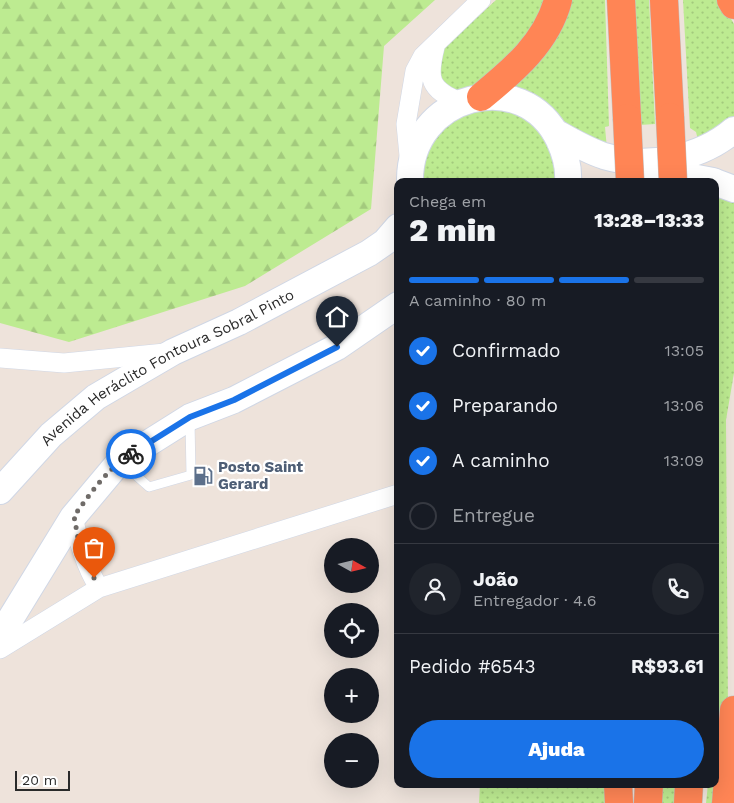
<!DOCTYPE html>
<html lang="pt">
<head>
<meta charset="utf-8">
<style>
	:root { --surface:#171b24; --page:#20242c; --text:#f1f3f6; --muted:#9ea1a6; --line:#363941; --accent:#1a73e8 }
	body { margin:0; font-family:"Work Sans",sans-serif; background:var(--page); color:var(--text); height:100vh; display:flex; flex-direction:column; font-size:19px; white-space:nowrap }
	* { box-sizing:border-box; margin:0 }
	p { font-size:16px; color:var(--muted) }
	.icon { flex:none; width:28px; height:28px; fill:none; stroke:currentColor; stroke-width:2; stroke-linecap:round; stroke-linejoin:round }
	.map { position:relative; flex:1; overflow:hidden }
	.panel { position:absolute; left:394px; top:178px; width:325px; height:610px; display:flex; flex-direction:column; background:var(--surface); border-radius:10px; box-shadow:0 5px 20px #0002 }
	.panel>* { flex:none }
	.needle { width:32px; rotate:98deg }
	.controls { position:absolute; left:324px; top:538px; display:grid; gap:10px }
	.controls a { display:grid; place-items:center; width:55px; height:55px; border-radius:50%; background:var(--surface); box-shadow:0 5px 20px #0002; font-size:25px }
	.scale { position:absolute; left:15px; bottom:12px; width:55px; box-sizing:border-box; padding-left:5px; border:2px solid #2a2a2a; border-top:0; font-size:14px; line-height:18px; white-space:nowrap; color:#2a2a2a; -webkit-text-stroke:4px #fff; paint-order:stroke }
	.pin { position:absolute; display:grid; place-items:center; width:42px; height:42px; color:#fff; margin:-51px -21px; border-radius:50% 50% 50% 0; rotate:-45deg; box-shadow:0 0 5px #0007 }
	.pin .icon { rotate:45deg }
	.courier { position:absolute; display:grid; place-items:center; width:50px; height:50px; margin:-25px; border:4px solid #1a73e8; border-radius:50%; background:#fff; color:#222; box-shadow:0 1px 6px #0007 }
	.summary em { font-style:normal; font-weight:800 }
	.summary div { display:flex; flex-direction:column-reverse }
	.summary { display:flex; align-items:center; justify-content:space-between; height:85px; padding:0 15px }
	h1 { font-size:32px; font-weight:800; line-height:38px }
	.bar { display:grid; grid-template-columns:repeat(4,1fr); gap:8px 5px; align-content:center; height:60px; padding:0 15px }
	.bar i { height:6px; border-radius:4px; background:var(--line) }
	.bar .active { background:var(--accent) }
	.bar p { grid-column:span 4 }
	.line { display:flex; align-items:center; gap:12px; padding:0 15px; border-top:1px solid var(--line) }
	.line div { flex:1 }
	.round { display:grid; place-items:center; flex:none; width:52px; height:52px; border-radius:26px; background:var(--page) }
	ol { padding:0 15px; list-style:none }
	li { display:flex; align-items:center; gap:15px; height:55px }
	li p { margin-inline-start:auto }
	li .icon { padding:5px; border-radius:50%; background:var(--accent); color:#fff; stroke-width:4 }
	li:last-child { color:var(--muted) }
	li i { width:28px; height:28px; border:2px solid var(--line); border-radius:50% }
	.button { display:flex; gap:10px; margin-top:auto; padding:10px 15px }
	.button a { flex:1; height:58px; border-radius:30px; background:var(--accent); color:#fff; font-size:20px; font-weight:800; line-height:58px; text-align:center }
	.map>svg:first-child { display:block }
	.grass { fill:url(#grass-dots) }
	.forest { fill:url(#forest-firs) }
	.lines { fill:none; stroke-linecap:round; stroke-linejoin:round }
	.lane-casing { stroke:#d0d7e5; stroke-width:10 }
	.street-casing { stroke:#d0d7e5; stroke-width:20 }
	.secondary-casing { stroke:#d0d7e5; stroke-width:28 }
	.highway-casing { stroke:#c3c3c3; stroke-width:29 }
	.lane { stroke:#fff; stroke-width:9 }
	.street { stroke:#fff; stroke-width:19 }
	.secondary { stroke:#fff; stroke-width:26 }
	.highway { stroke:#ff8555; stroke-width:28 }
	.highway-bridge-casing { stroke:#c3c3c3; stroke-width:29; stroke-linecap:butt }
	.highway-bridge { stroke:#ff8555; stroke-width:28 }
	.done { stroke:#6f6b68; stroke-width:5; stroke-dasharray:0 9 }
	.route { stroke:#1a73e8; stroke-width:6 }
	.labels { text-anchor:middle; stroke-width:4.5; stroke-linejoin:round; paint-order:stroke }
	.street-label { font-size:15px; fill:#2a2a2a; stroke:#fff }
	.service-label { font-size:15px; font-weight:bold; fill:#4e5e75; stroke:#fff; text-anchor:start }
</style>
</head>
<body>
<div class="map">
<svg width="734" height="803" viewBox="0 0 734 803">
	<defs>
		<pattern id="grass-dots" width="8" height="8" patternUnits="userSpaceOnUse" patternTransform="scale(1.25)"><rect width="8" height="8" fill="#bdeb91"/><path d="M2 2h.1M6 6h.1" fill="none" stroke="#a3ca7d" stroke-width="1.8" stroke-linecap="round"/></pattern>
		<pattern id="forest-firs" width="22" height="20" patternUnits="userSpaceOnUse" patternTransform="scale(1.25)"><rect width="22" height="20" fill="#bdeb91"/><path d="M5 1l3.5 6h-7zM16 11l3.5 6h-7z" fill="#a3ca7d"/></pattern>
	</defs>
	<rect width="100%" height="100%" fill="#eee3db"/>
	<path class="grass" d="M496 0H550L544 21 485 81 455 92 446 87 438 74 442 50Z
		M569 0H605L609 126 605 127 607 149 574 130 541 102 508 89Z
		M634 0H649L655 124 640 125Z
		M683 0H720L734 24V120L698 140 696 132 690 128Z
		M476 108H500L523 116 542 132 554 153 558 181H419L434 132Z
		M715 192 734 202V373L726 420 728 714 720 803H706L708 784H715Z
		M480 784H610V803H479Z
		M661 784H675L674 803H660Z"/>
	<path class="forest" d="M0 0H435L384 46 371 209 245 286 69 342 0 323Z"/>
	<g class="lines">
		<defs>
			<path id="lane" d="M122 463 149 487 191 475 190 421"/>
			<path id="street" d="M435 47C427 79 429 89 460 102
				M410 166 406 124 415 71 423 56 481 0
				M0 358 64 363 165 353
				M73 517C79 543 85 565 99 588
				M0 649 99 588 398 494"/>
			<g id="secondary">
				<path d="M555 132C571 141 586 150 604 156 647 169 700 159 734 130"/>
				<path d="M410 181C409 95 523 64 559 140 565 153 569 167 568 181"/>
				<path d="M634 181 692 177 713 181"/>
				<path d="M715 182 734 189"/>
				<path id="s1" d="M0 491 51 435 96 397 173 352 239 322 369 253 385 242 398 227"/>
				<path d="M0 636 73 517 120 461 190 417 234 400 337 347 398 305"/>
			</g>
			<path id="highway" d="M621 0 627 118
				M664 0 670 117
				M731 0 734 5
				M481 97C514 70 547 42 558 0
				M618 784 619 803
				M648 803 649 784
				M688 803 689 784
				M726 803 734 710"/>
		</defs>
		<use href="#lane" class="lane-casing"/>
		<use href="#street" class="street-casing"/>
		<use href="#secondary" class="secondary-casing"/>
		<use href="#highway" class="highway-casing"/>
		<use href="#lane" class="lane"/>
		<use href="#street" class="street"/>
		<use href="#secondary" class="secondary"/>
		<use href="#highway" class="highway"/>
		<defs>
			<path id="highway-bridge" d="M670 117 673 181
				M627 118 630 181"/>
		</defs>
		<use href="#highway-bridge" class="highway-bridge-casing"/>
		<use href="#highway-bridge" class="highway-bridge"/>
	</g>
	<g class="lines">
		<path class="done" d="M94 578 80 549 74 516C90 494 107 469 131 454"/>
		<path class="route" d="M131 454 190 417 234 400 337 347"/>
	</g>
	<defs>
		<symbol id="fuel-bare" viewBox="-9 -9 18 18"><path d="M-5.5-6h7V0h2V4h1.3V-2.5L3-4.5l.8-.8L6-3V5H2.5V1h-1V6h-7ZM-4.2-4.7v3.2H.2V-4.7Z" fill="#5c6f8a" stroke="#fff" stroke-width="2.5" paint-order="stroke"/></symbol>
	</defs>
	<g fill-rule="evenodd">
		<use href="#fuel-bare" x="189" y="462" width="28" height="28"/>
	</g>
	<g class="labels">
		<g class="street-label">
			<text dy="5" stroke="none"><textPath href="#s1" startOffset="211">Avenida Heráclito Fontoura Sobral Pinto</textPath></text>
		</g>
		<g class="service-label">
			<text x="218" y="472">Posto Saint<tspan x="218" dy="17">Gerard</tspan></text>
		</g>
	</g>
</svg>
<div class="controls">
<a><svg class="needle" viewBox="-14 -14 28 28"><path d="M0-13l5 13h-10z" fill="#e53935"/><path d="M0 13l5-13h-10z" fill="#9ea1a6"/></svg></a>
<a><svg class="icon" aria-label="locate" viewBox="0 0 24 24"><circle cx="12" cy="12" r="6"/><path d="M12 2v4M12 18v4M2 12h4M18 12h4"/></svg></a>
<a>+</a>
<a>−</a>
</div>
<div class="scale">20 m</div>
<div class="pin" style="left:94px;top:578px;background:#ea580c"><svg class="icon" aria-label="bag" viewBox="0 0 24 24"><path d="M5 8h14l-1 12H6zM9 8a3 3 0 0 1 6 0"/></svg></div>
<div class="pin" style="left:337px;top:347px;background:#1f2937"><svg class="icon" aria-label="home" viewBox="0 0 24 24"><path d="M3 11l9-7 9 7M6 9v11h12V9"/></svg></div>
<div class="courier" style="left:131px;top:454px"><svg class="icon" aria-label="bike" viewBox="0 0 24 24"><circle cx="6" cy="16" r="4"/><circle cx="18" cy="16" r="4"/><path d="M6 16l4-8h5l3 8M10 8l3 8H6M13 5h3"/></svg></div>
<section class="panel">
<div class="summary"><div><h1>2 min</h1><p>Chega em</p></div><em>13:28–13:33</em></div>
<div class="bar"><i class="active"></i><i class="active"></i><i class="active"></i><i></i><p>A caminho · 80 m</p></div>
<ol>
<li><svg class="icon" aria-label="check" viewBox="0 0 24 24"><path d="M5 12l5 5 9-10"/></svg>Confirmado<p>13:05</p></li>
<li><svg class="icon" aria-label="check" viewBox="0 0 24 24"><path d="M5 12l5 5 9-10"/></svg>Preparando<p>13:06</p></li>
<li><svg class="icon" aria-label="check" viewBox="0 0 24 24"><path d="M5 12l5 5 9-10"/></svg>A caminho<p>13:09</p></li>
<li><i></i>Entregue</li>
</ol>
<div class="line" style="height:90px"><a class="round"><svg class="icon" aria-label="person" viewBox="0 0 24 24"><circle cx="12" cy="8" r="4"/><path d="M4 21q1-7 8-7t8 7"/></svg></a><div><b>João</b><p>Entregador · 4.6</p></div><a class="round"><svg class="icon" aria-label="phone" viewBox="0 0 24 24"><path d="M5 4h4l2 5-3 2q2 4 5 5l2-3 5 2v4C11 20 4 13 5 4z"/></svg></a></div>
<div class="line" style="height:65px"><div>Pedido #6543</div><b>R$93.61</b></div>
<div class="button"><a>Ajuda</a></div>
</section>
</div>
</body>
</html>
